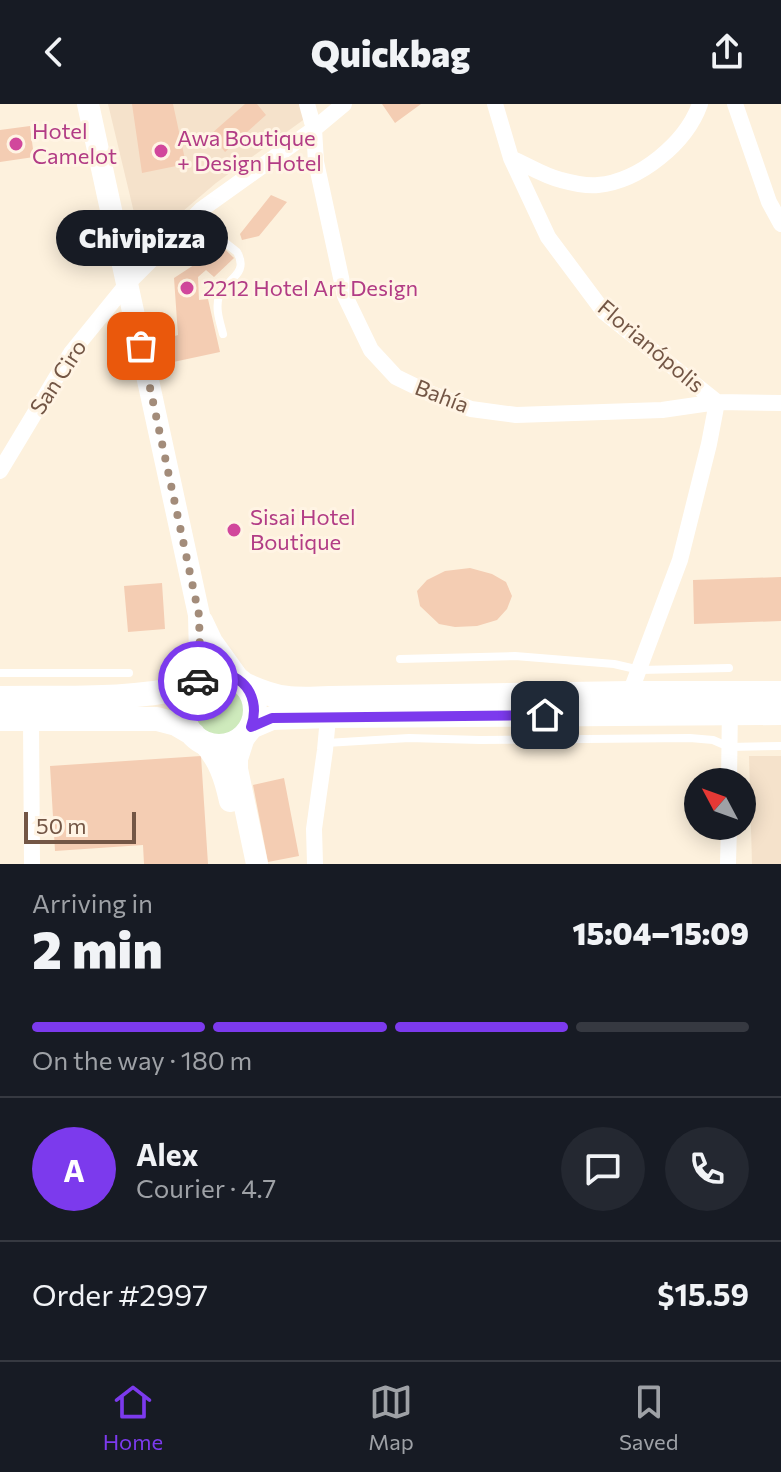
<!DOCTYPE html>
<html lang="en">
<head>
<meta charset="utf-8">
<style>
	:root { --surface:#171b24; --page:#242831; --text:#f1f3f6; --muted:#9ea1a6; --line:#363941; --accent:#7c3aed }
	body { margin:0; font-family:Commissioner,sans-serif; background:var(--page); color:var(--text); height:100vh; display:flex; flex-direction:column; font-size:30px; white-space:nowrap }
	* { box-sizing:border-box; margin:0 }
	p { font-size:26px; color:var(--muted) }
	.icon { flex:none; width:44px; height:44px; fill:none; stroke:currentColor; stroke-width:2; stroke-linecap:round; stroke-linejoin:round }
	.map { position:relative; height:760px; overflow:hidden }
	.details { display:flex; flex-direction:column; background:var(--surface); flex:1 }
	.details>* { flex:none }
	.needle { width:52px; rotate:311deg }
	.controls { position:absolute; left:684px; top:664px; display:grid; gap:16px }
	.controls a { display:grid; place-items:center; width:72px; height:72px; border-radius:50%; background:var(--surface); box-shadow:0 4px 20px #0003; font-size:40px }
	.scale { position:absolute; left:24px; bottom:20px; width:112px; box-sizing:border-box; padding-left:8px; border:4px solid #735645; border-top:0; font-size:22px; line-height:28px; white-space:nowrap; color:#735645; -webkit-text-stroke:6px #fff4e4; paint-order:stroke }
	.pin { position:absolute; display:grid; place-items:center; width:68px; height:68px; color:#fff; margin:-34px; border-radius:16px; box-shadow:0 4px 12px #0006 }
	.courier { position:absolute; display:grid; place-items:center; width:80px; height:80px; margin:-40px; border:6px solid #7c3aed; border-radius:50%; background:#fff; color:#222; box-shadow:0 2px 10px #0007 }
	.bubble { position:absolute; height:56px; border-radius:28px; background:var(--surface); box-shadow:0 4px 20px #0003; font-size:26px; font-weight:800; line-height:56px; text-align:center }
	.summary em { font-style:normal; font-weight:800 }
	.summary div { display:flex; flex-direction:column-reverse }
	.summary { display:flex; align-items:center; justify-content:space-between; height:136px; padding:0 32px }
	h1 { font-size:52px; font-weight:800; line-height:60px }
	.bar { display:grid; grid-template-columns:repeat(4,1fr); gap:12px 8px; align-content:center; height:96px; padding:0 32px }
	.bar i { height:10px; border-radius:6px; background:var(--line) }
	.bar .active { background:var(--accent) }
	.bar p { grid-column:span 4 }
	.line { display:flex; align-items:center; gap:20px; padding:0 32px; border-top:2px solid var(--line) }
	.line div { flex:1 }
	.round { display:grid; place-items:center; flex:none; width:84px; height:84px; border-radius:42px; background:var(--page) }
	header { display:flex; justify-content:space-between; align-items:center; height:104px; padding:0 32px; background:var(--surface); font-size:36px; font-weight:800 }
	.tab-bar { display:flex; justify-content:space-around; align-items:center; height:112px; border-top:2px solid var(--line); background:var(--surface); font-size:22px; color:var(--muted) }
	.tab-bar a { display:grid; justify-items:center; gap:4px }
	.tab-bar .active { color:var(--accent) }
	.map>svg:first-child { display:block }
	.residential { fill:#f5e2cb }
	.green { fill:#ceeabc }
	.building { fill:#f4cdb3 }
	.lines { fill:none; stroke-linecap:round; stroke-linejoin:round }
	.path { stroke:#d8b197; stroke-width:3; stroke-dasharray:2 6; stroke-linecap:butt }
	.service { stroke:#fff; stroke-width:8 }
	.minor { stroke:#fff; stroke-width:16 }
	.tertiary { stroke:#fff; stroke-width:22 }
	.secondary { stroke:#fff; stroke-width:24 }
	.done { stroke:#a38c7a; stroke-width:8; stroke-dasharray:0 14.4 }
	.route { stroke:#7c3aed; stroke-width:10 }
	.hotel-dot { fill:#d1479c; stroke:#fff4e4; stroke-width:3 }
	.labels { text-anchor:middle; stroke-width:6; stroke-linejoin:round; paint-order:stroke }
	.hotel-label { font-size:22px; fill:#b23c85; stroke:#fff4e4; text-anchor:start }
	.street-label { font-size:22px; fill:#735645; stroke:#fff4e4 }
</style>
</head>
<body>
<header><svg class="icon" aria-label="back" viewBox="0 0 24 24"><path d="M15 5l-7 7 7 7"/></svg>Quickbag<svg class="icon" aria-label="share" viewBox="0 0 24 24"><path d="M12 15V3M7 8l5-5 5 5M5 13v7h14v-7"/></svg></header>
<div class="map">
<svg width="781" height="760" viewBox="0 0 781 760">
	<rect width="100%" height="100%" fill="#fdf1dd"/>
	<path class="residential" d="M108 0H302L306 14 216 79 142 142Z
		M749 652H781V760H752Z"/>
	<path class="green" d="M189 605a29 29 0 1 1 58 0a29 29 0 1 1-58 0Z"/>
	<path class="building" d="M132 0H173L186 60 142 69Z
		M245 0H257L266 11 225 48 211 30Z
		M382 0H421L395 19Z
		M30 22 34 53 0 58V26Z
		M271 91 287 98 259 132 242 136 240 130Z
		M207 128 234 154 214 173 206 166 198 173 199 196 208 195 220 248 164 260 161 236 178 231 174 174 197 159 186 149Z
		M470 464 492 470 506 478 512 492 507 505 497 516 477 522 455 523 439 520 420 502 417 487 427 476 445 467Z
		M781 473V517L694 520 693 476Z
		M162 479 165 525 128 528 124 482Z
		M201 652 208 760H144L143 741 55 747 50 662Z
		M284 674 299 752 268 758 253 681Z"/>
	<g class="lines">
		<path class="path" d="M162 567 181 560"/>
		<path class="service" d="M194 114 237 148C250 171 225 175 219 192 215 205 220 218 223 230
			M400 555 515 552 614 560 640 566 729 564
			M0 569H129
			M326 639 409 634 480 636 690 634 713 636 729 643 781 642"/>
		<path class="minor" d="M307 0 314 25 316 58 345 192 371 246 396 273 429 289 471 305 516 311 662 306 717 298 781 299
			M495 0 511 54 548 133 604 208 717 298 709 340 680 456 630 589
			M735 0 769 98 781 120
			M511 54C527 61 544 72 561 76 572 79 588 82 598 81 640 77 686 39 700 0
			M0 367 71 249 127 180 202 105 314 25 344 0
			M31 615 32 760
			M729 678 730 600
			M315 760 314 725 325 646 329 603
			M728 760 729 722"/>
		<path class="tertiary" d="M88 0 199 511 200 551 196 579
			M202 517 212 538 240 577
			M245 630 237 655V665L257 760
			M202 637C219 655 225 674 230 697"/>
		<path class="secondary" d="M183 606a36 36 0 1 1 72 0a36 36 0 1 1-72 0Z
			M244 580C278 596 293 596 330 594L630 589H781
			M0 594C64 593 130 597 192 582
			M0 615H157L176 620 193 630
			M251 623 272 614 329 612 781 609"/>
	</g>
	<g class="lines">
		<path class="done" d="M141 242 199 511 200 551 196 579 198 577"/>
		<path class="route" d="M198 577C232 556 264 587 251 623L272 614 545 611"/>
	</g>
	<g class="hotel-dot">
		<circle cx="16" cy="40" r="8"/>
		<circle cx="161" cy="47" r="8"/>
		<circle cx="187" cy="184" r="8"/>
		<circle cx="234" cy="426" r="8"/>
	</g>
	<g class="labels">
		<g class="hotel-label">
			<text x="32" y="35">Hotel<tspan x="32" dy="25">Camelot</tspan></text>
			<text x="177" y="42">Awa Boutique<tspan x="177" dy="25">+ Design Hotel</tspan></text>
			<text x="203" y="192">2212 Hotel Art Design</text>
			<text x="250" y="421">Sisai Hotel<tspan x="250" dy="25">Boutique</tspan></text>
		</g>
		<g class="street-label">
			<text transform="translate(651 242) rotate(40)" y="8">Florianópolis</text>
			<text transform="translate(58 273) rotate(-57)" y="8">San Ciro</text>
			<text transform="translate(442 292) rotate(21)" y="8">Bahía</text>
		</g>
	</g>
</svg>
<div class="controls">
<a><svg class="needle" viewBox="-14 -14 28 28"><path d="M0-13l5 13h-10z" fill="#e53935"/><path d="M0 13l5-13h-10z" fill="#9ea1a6"/></svg></a>
</div>
<div class="scale">50 m</div>
<div class="pin" style="left:141px;top:242px;background:#ea580c"><svg class="icon" aria-label="bag" viewBox="0 0 24 24"><path d="M5 8h14l-1 12H6zM9 8a3 3 0 0 1 6 0"/></svg></div>
<div class="pin" style="left:545px;top:611px;background:#1f2937"><svg class="icon" aria-label="home" viewBox="0 0 24 24"><path d="M3 11l9-7 9 7M6 9v11h12V9"/></svg></div>
<div class="courier" style="left:198px;top:577px"><svg class="icon" aria-label="car" viewBox="0 0 24 24"><path d="M5 17H2v-5l4-1 3-4h7l3 4 3 1v5h-3M9 17h6M6 11h13"/><circle cx="7" cy="17" r="2"/><circle cx="17" cy="17" r="2"/></svg></div>
<div class="bubble" style="left:56px;top:106px;width:172px">Chivipizza</div>
</div>
<section class="details">
<div class="summary"><div><h1>2 min</h1><p>Arriving in</p></div><em>15:04–15:09</em></div>
<div class="bar"><i class="active"></i><i class="active"></i><i class="active"></i><i></i><p>On the way · 180 m</p></div>
<div class="line" style="height:144px"><b class="round" style="background:var(--accent);color:#fff">A</b><div><b>Alex</b><p>Courier · 4.7</p></div><a class="round"><svg class="icon" aria-label="chat" viewBox="0 0 24 24"><path d="M4 5h16v11H9l-5 4z"/></svg></a><a class="round"><svg class="icon" aria-label="phone" viewBox="0 0 24 24"><path d="M5 4h4l2 5-3 2q2 4 5 5l2-3 5 2v4C11 20 4 13 5 4z"/></svg></a></div>
<div class="line" style="height:104px"><div>Order #2997</div><b>$15.59</b></div>
</section>
<nav class="tab-bar">
<a class="active"><svg class="icon" aria-label="home" viewBox="0 0 24 24"><path d="M3 11l9-7 9 7M6 9v11h12V9"/></svg>Home</a>
<a><svg class="icon" aria-label="map" viewBox="0 0 24 24"><path d="M3 6l6-2 6 2 6-2v14l-6 2-6-2-6 2zM9 4v14M15 6v14"/></svg>Map</a>
<a><svg class="icon" aria-label="saved" viewBox="0 0 24 24"><path d="M7 4h10v16l-5-4-5 4z"/></svg>Saved</a>
</nav>
</body>
</html>
